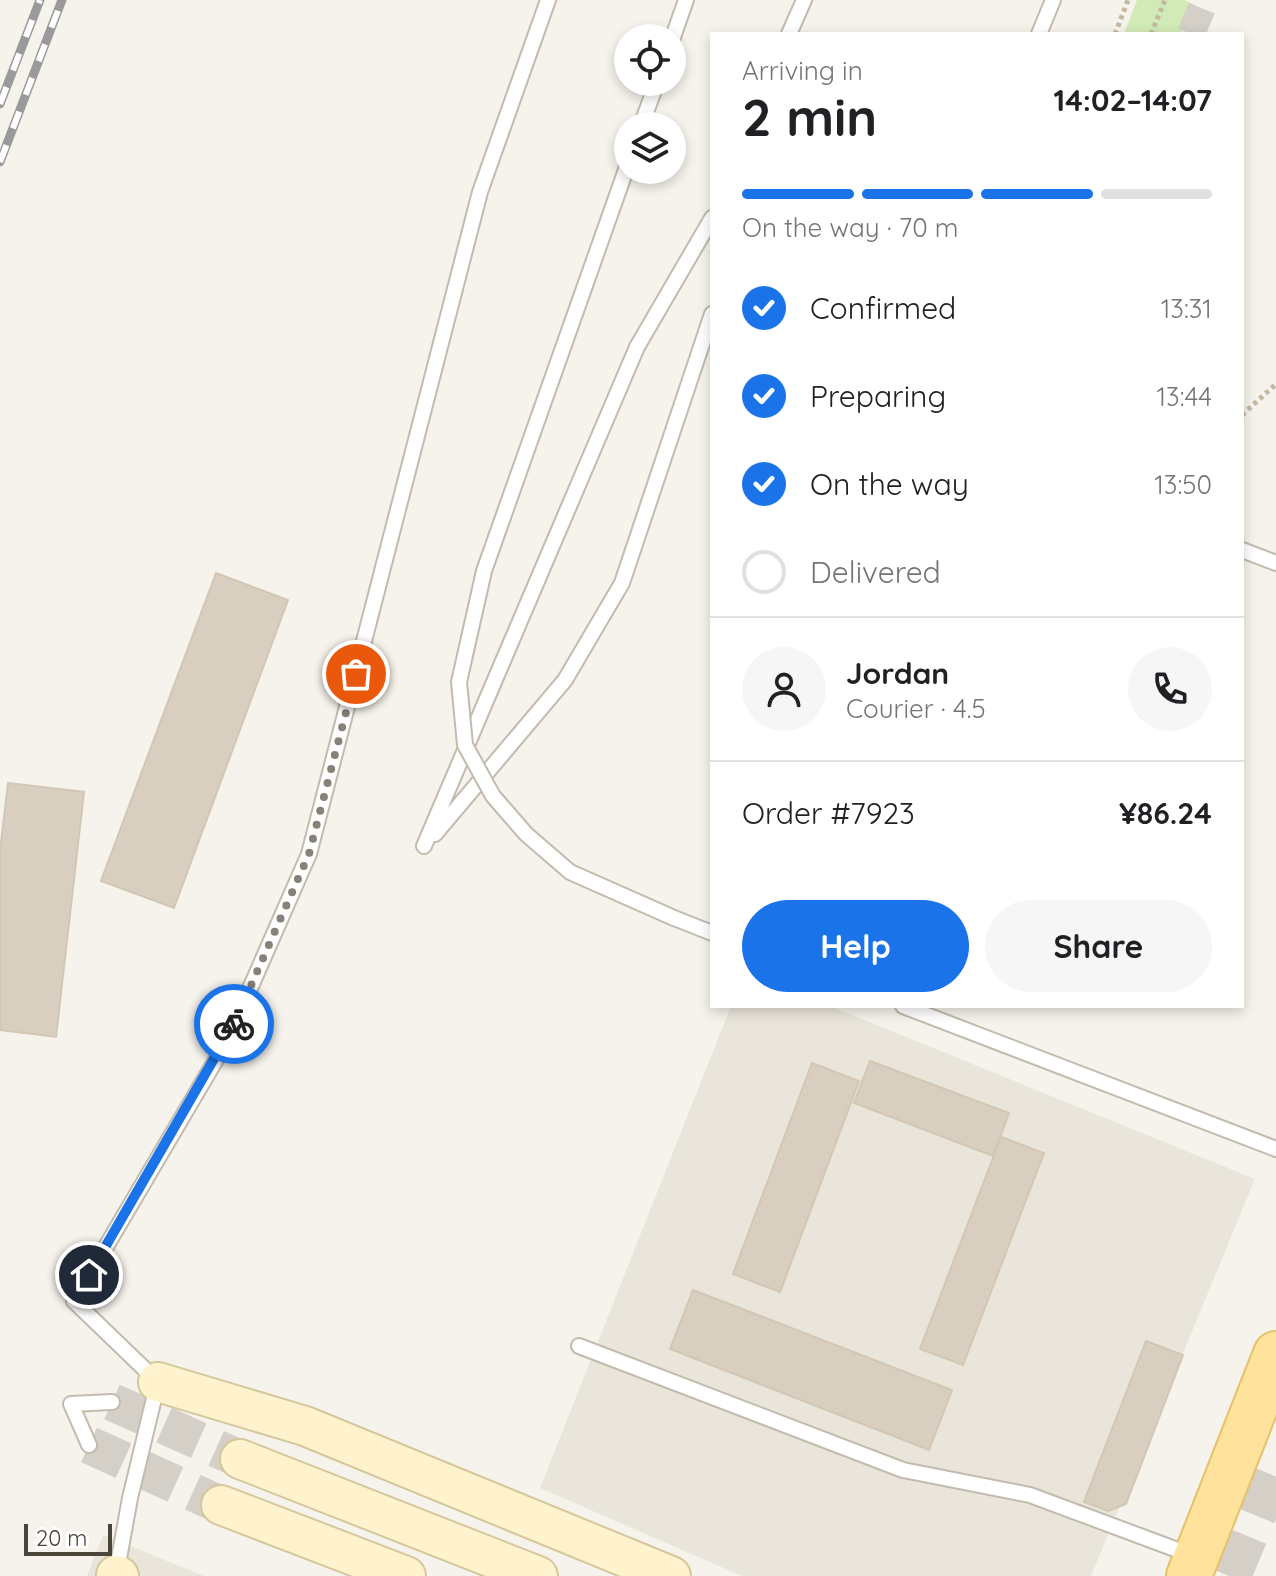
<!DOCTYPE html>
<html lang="en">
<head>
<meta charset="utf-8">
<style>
	:root { --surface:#fff; --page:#f6f6f6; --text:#202124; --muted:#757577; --line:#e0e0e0; --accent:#1a73e8 }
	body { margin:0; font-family:Quicksand,sans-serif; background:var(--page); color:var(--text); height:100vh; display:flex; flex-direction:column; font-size:30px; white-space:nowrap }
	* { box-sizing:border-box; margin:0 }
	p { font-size:26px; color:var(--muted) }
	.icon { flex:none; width:44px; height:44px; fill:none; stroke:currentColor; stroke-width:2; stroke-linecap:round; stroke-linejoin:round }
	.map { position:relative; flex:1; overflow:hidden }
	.side { position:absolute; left:710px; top:32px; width:534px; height:976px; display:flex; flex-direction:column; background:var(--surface); border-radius:0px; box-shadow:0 4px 12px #0003 }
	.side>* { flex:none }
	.controls { position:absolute; left:614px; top:24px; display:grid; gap:16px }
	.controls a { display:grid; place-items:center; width:72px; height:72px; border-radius:50%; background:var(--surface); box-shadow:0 4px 12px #0003; font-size:40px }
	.scale { position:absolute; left:24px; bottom:20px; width:88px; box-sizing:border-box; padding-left:8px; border:4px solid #4b4439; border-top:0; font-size:22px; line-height:28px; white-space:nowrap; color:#4b4439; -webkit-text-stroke:6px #fff; paint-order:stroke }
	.pin { position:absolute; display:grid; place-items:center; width:68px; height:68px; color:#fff; margin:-34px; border:4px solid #fff; border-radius:50%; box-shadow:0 2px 8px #0007 }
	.courier { position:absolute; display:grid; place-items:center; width:80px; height:80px; margin:-40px; border:6px solid #1a73e8; border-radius:50%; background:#fff; color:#222; box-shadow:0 2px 10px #0007 }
	.head em { font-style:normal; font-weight:700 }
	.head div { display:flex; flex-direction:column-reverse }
	.head { display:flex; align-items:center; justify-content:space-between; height:136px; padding:0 32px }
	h1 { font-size:52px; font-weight:700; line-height:60px }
	.bar { display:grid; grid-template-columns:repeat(4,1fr); gap:12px 8px; align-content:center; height:96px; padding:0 32px }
	.bar i { height:10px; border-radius:6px; background:var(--line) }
	.bar .on { background:var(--accent) }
	.bar p { grid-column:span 4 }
	.line { display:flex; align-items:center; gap:20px; padding:0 32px; border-top:2px solid var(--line) }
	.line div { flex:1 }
	.round { display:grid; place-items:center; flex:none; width:84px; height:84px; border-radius:42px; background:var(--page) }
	ol { padding:0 32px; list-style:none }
	li { display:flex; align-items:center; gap:24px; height:88px }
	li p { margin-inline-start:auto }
	li .icon { padding:8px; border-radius:50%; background:var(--accent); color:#fff; stroke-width:4 }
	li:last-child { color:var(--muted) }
	li i { width:44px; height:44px; border:4px solid var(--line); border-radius:50% }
	.cta { display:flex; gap:16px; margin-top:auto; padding:16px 32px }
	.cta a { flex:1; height:92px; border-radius:48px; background:var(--accent); color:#fff; font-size:32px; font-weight:700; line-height:92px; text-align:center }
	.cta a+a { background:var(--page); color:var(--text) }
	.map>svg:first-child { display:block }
	.residential { fill:#eae5da }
	.green { fill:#d2eab5 }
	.building { fill:#d8cfc1; stroke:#d3c7b4; stroke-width:2 }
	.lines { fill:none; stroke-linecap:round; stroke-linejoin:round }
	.street-tunnel { stroke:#d4d0c8; stroke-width:28; stroke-dasharray:28 14; stroke-linecap:butt }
	.secondary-tunnel { stroke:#d4d0c8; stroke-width:38; stroke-dasharray:38 19; stroke-linecap:butt }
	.primary-tunnel { stroke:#d4d0c8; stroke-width:44; stroke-dasharray:44 22; stroke-linecap:butt }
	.lane-casing { stroke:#c2bbae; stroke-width:18 }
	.secondary-casing { stroke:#d6c79b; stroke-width:42 }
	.primary-casing { stroke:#e6c16a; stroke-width:48 }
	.path { stroke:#c4b79f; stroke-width:5; stroke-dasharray:4 4; stroke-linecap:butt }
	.lane { stroke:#fff; stroke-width:14 }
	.secondary { stroke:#fff3cd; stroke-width:38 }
	.primary { stroke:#ffe39c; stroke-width:44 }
	.rail-casing { stroke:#9a9a9a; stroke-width:9 }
	.rail { stroke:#fff; stroke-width:6; stroke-dasharray:18; stroke-linecap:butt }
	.lane-bridge-casing { stroke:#c2bbae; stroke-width:18; stroke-linecap:butt }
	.lane-bridge { stroke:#fff; stroke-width:14 }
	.done { stroke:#878178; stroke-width:8; stroke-dasharray:0 14.4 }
	.route { stroke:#1a73e8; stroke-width:10 }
</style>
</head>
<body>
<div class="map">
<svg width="1276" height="1576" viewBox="0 0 1276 1576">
	<rect width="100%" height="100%" fill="#f6f3ec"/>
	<path class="residential" d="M731 1006H830L1255 1179 1091 1576H742L540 1488Z
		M103 1535 204 1576H87Z"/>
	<path class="green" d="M1137 0H1184L1193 4 1181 34H1124Z"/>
	<path class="building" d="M216 573 288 600 174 908 101 881Z
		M8 783 84 792 56 1037 0 1030V851Z
		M870 1061 1009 1113 993 1156 854 1103Z
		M812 1063 859 1081 780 1292 733 1274Z
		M1001 1137 1044 1153 963 1365 920 1349Z
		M693 1290 952 1390 929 1450 670 1349Z
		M1146 1341 1183 1355 1126 1504 1108 1511 1084 1502Z"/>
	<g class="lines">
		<path class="street-tunnel" d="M1191 34 1205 0"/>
		<path class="secondary-tunnel" d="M112 1402 240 1459
			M89 1445 221 1505"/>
		<path class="primary-tunnel" d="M1229 1576 1276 1462"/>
		<defs>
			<path id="lane" d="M789 34 804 0
				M1039 34 1053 0
				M672 40 686 0
				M641 126 657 82
				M1242 550 1276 563
				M435 834 565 680 622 583 712 314
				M424 846 637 347 712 218
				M674 918 712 933
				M903 1006 1276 1149
				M579 1346 903 1470 1030 1495 1191 1555
				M89 1445 71 1404 112 1402
				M116 1575 130 1498 158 1382 74 1301 227 1041 309 854 480 192 548 0"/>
			<path id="secondary" d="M158 1382 305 1426 671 1576
				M240 1459 538 1576
				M221 1505 406 1576
				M116 1575 119 1576"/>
			<path id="primary" d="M1189 1576 1276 1354"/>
		</defs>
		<use href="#lane" class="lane-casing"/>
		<use href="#secondary" class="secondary-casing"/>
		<use href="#primary" class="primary-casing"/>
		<path class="path" d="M1115 34 1128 0
			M1151 34 1165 0
			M1242 415 1276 384"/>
		<use href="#lane" class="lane"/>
		<use href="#secondary" class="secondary"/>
		<use href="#primary" class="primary"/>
		<defs>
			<path id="rail" d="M0 104 40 0
				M0 162 62 0"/>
		</defs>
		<use href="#rail" class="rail-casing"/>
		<use href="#rail" class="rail"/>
		<defs>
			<path id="lane-bridge" d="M628 164 484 571 459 682 465 745 493 796 526 834 570 872 674 918"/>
		</defs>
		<use href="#lane-bridge" class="lane-bridge-casing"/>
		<use href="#lane-bridge" class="lane-bridge"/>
	</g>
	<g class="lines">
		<path class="done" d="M234 1024 309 854 356 674"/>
		<path class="route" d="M89 1275 234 1024"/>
	</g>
</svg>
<div class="controls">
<a><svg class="icon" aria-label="locate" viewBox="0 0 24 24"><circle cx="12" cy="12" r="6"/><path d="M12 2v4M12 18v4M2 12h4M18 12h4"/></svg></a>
<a><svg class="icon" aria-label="layers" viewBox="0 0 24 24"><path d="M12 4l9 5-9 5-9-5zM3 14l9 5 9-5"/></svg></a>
</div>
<div class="scale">20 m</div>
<div class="pin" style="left:356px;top:674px;background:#ea580c"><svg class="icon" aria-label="bag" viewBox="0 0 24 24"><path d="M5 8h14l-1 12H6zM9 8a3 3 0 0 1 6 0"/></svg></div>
<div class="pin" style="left:89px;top:1275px;background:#1f2937"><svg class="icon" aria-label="home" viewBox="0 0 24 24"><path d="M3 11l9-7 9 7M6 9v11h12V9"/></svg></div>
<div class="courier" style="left:234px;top:1024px"><svg class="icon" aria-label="bike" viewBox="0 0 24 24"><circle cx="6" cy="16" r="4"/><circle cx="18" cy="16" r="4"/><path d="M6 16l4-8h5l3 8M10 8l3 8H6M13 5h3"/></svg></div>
<section class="side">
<div class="head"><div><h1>2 min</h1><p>Arriving in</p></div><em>14:02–14:07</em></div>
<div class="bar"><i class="on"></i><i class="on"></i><i class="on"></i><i></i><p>On the way · 70 m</p></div>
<ol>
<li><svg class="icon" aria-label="check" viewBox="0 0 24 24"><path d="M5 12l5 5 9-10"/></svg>Confirmed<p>13:31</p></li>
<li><svg class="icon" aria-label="check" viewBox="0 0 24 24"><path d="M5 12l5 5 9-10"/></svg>Preparing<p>13:44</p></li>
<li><svg class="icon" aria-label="check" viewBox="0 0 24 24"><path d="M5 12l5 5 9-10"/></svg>On the way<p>13:50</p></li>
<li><i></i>Delivered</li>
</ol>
<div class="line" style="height:144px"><a class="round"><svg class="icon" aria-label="person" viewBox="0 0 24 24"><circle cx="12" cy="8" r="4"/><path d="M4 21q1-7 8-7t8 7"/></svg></a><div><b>Jordan</b><p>Courier · 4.5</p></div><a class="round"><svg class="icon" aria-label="phone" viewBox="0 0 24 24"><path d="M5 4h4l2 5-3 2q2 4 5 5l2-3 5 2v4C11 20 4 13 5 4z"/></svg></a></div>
<div class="line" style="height:104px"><div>Order #7923</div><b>¥86.24</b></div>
<div class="cta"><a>Help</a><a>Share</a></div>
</section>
</div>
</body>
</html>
